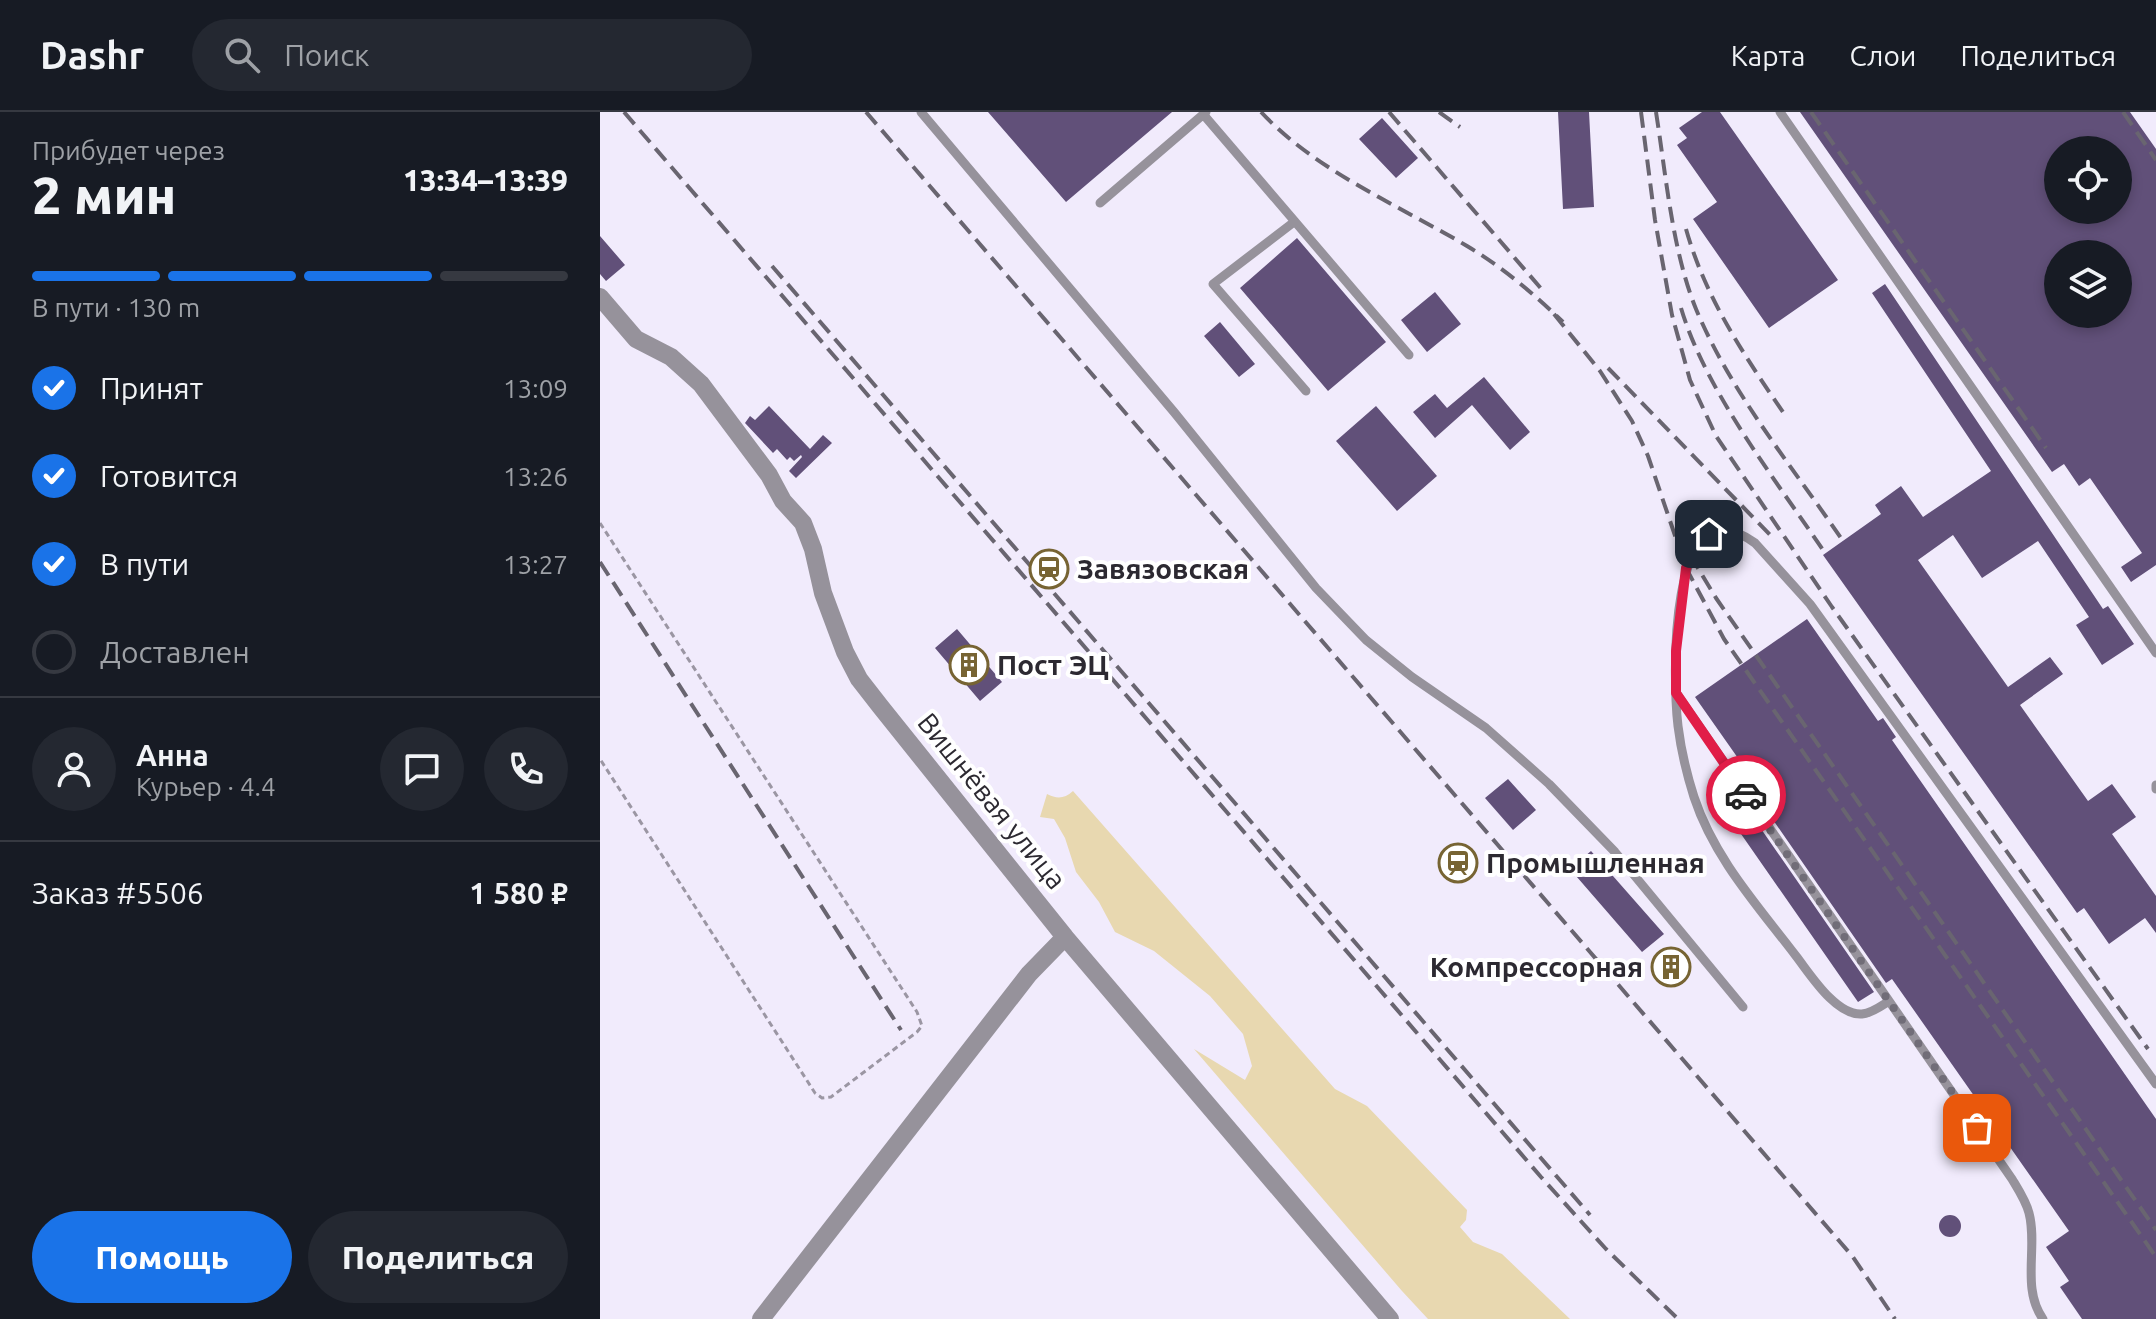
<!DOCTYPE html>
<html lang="ru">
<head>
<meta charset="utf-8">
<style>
	:root { --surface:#171b24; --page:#242831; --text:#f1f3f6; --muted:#9ea1a6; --line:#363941; --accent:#1a73e8 }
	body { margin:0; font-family:Ubuntu,sans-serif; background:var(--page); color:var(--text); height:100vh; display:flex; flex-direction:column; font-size:30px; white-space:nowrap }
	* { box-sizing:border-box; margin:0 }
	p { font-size:26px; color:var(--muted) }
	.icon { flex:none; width:44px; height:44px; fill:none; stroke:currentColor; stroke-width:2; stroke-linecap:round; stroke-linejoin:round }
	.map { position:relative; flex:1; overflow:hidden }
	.sheet { display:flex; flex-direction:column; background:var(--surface); width:600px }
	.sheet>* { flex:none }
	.buttons { position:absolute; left:1444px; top:24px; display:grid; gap:16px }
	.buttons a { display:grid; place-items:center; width:88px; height:88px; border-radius:50%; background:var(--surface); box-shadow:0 4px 12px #0003; font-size:40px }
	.pin { position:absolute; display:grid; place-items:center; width:68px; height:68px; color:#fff; margin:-34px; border-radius:16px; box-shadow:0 4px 12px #0006 }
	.courier { position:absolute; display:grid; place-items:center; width:80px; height:80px; margin:-40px; border:6px solid #e11d48; border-radius:50%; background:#fff; color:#222; box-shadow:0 2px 10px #0007 }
	.summary em { font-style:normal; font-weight:800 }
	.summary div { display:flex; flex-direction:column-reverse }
	.summary { display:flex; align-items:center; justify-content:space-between; height:136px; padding:0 32px }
	h1 { font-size:52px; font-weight:800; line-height:60px }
	.bar { display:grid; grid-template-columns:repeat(4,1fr); gap:12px 8px; align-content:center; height:96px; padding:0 32px }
	.bar i { height:10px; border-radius:6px; background:var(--line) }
	.bar .selected { background:var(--accent) }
	.bar p { grid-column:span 4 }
	.line { display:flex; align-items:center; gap:20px; padding:0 32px; border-top:2px solid var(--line) }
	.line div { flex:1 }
	.round { display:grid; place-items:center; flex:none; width:84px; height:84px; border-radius:42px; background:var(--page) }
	ol { padding:0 32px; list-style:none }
	li { display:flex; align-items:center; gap:24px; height:88px }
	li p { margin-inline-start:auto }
	li .icon { padding:8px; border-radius:50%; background:var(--accent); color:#fff; stroke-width:4 }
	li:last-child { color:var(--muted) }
	li i { width:44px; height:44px; border:4px solid var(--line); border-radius:50% }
	.cta { display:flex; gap:16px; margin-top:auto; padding:16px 32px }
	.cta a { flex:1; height:92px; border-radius:48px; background:var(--accent); color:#fff; font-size:32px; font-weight:800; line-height:92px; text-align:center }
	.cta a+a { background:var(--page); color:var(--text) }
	header { display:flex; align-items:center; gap:48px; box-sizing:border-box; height:112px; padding:0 40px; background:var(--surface); border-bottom:2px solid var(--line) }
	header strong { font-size:38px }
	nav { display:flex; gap:44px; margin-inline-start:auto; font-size:28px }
	.search { width:560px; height:72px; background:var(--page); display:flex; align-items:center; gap:20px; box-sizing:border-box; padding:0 28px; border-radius:44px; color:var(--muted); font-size:30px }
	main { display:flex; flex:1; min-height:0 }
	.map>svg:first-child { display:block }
	.green { fill:#e8d8b0 }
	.building { fill:#615079; fill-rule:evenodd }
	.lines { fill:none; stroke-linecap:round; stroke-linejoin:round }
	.path { stroke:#9b96a3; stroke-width:3; stroke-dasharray:6 4; stroke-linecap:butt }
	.service { stroke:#96929b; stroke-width:9 }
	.minor { stroke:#96929b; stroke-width:18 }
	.rail { stroke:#696570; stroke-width:4; stroke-dasharray:16 8; stroke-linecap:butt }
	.done { stroke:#716d78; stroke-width:8; stroke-dasharray:0 14.4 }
	.route { stroke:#e11d48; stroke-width:10 }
	.labels { text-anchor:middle; stroke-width:8; stroke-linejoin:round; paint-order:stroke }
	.poi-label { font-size:28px; font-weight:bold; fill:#2c2931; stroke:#fff; text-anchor:start }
	.street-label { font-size:28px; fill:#2c2931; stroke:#fff }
</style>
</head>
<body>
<header>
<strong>Dashr</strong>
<div class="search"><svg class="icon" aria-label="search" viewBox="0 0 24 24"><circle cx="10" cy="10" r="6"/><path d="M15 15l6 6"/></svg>Поиск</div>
<nav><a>Карта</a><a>Слои</a><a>Поделиться</a></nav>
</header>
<main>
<section class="sheet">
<div class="summary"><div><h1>2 мин</h1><p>Прибудет через</p></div><em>13:34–13:39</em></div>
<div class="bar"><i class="selected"></i><i class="selected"></i><i class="selected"></i><i></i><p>В пути · 130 m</p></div>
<ol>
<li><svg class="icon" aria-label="check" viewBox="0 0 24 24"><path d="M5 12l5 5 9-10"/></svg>Принят<p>13:09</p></li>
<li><svg class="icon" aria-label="check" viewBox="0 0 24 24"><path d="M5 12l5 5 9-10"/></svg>Готовится<p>13:26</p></li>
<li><svg class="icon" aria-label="check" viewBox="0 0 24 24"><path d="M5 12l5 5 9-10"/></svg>В пути<p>13:27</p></li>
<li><i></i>Доставлен</li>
</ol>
<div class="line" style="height:144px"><a class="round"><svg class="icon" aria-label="person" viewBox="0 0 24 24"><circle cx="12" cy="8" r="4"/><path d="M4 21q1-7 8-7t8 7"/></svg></a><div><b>Анна</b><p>Курьер · 4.4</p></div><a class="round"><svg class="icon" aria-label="chat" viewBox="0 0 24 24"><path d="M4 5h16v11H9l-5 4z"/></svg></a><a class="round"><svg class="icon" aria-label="phone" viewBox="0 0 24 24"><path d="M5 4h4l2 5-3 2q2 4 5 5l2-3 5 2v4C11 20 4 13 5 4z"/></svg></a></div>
<div class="line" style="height:104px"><div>Заказ #5506</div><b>1 580 ₽</b></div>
<div class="cta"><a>Помощь</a><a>Поделиться</a></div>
</section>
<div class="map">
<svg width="1556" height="1207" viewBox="0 0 1556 1207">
	<rect width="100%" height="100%" fill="#f1ebfc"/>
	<path class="green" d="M473 679 735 977 767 994 867 1098 866 1108 860 1115 873 1130 902 1142 970 1207H828L802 1179 594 937 645 968 652 954 643 922 610 884 554 839 515 820 499 790 476 760 465 726 454 707 440 705 447 682C457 687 464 687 473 679Z"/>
	<path class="building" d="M388 0H572L466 90Z
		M958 0H989L994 95 963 97Z
		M1102 0H1120L1238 168 1169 216 1093 107 1117 90 1077 33 1087 26 1079 16Z
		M1200 0H1530L1556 37V453L1531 470 1521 455 1542 441 1490 366 1479 374 1464 352 1452 360ZM1458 38H1518V98H1458ZM1458 142H1518V202H1458Z
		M782 6 818 46 796 66 759 27Z
		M0 124 25 153 6 169 0 162Z
		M697 126 786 230 728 279 640 176Z
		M1285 172 1503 497 1508 494 1534 532 1502 553 1476 513 1489 505 1438 429 1382 466 1353 423 1318 448 1408 575 1450 545 1463 562 1420 593 1488 689 1512 672 1536 705 1512 722 1556 784V821L1545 806 1509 832 1484 796 1477 801 1223 443 1281 402 1275 393 1301 374 1323 405 1391 359 1272 181Z
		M835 180 861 212 827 240 801 208Z
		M620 210 655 252 639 265 604 224Z
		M884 265 930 320 910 338 872 293 835 326 813 300 835 282 847 296Z
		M169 294 210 337 223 323 232 331 196 366 189 359 202 345 201 343 194 349 190 345 187 348 177 337 173 341 145 311 150 304 155 308Z
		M776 294 837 364 797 399 736 329Z
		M1207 507 1278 609 1283 606 1296 625 1292 628 1556 1007V1207H1482L1460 1175 1469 1169 1446 1135 1469 1119 1292 867 1286 871 1160 689 1166 686 1095 585Z
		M357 517 402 570 380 589 335 536Z
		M908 667 936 698 913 718 885 686Z
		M1148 698 1274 880 1258 890 1132 709Z
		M991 739 1064 822 1042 840 970 757Z
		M1077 841 1085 852 1064 868 1056 858Z
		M1339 1114a11 11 0 1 1 22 0a11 11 0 1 1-22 0Z"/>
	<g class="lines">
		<path class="path" d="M0 411 317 900 322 914 317 920 231 985 222 986 215 981 0 647"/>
		<path class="service" d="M321 0 574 300 716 476 766 528 812 565 886 616 949 672 1015 740 1143 895
			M1180 0 1556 541
			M603 2 809 243
			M500 91 606 0
			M694 110 613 172 706 279
			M1077 582 1412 1067C1418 1077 1426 1089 1429 1101 1438 1135 1421 1176 1443 1207
			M1556 673V677
			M1289 889C1281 894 1272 901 1262 902 1236 904 1210 862 1196 844 1158 794 1114 746 1094 685 1087 663 1081 638 1078 614 1073 571 1066 366 1155 431L1210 492 1556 972"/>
		<path class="minor" d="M0 185 36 227 71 245 101 272 169 363 183 389 203 411 213 437 223 481 245 540 259 567 280 594 465 825 790 1207
			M161 1207 429 862 465 825"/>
		<path class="rail" d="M24 0 941 1065 1006 1137 1078 1207
			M266 0 1253 1145 1295 1207
			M661 0C716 59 798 93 867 134 902 155 933 181 963 210
			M789 0 944 180
			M839 0 860 15
			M1041 0 1055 108 1072 203 1090 268 1116 324 1232 495 1548 937
			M1056 0C1066 63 1072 138 1096 197 1131 281 1192 354 1243 429
			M1211 0 1446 336
			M1523 0 1556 48
			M1086 117C1106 188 1146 246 1187 306
			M172 154 990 1103
			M1081 196C1106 280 1176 368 1225 441
			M954 202 1000 259 1032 309 1048 344 1086 456 1124 527 1556 1145
			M1008 256 1175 428
			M1090 443 1116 486 1556 1118
			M0 450 301 918"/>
	</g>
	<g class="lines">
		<path class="done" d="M1146 683 1377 1016"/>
		<path class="route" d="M1109 422 1097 433 1086 456 1076 539V581L1146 683"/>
	</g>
	<defs>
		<symbol id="station-ring" viewBox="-11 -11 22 22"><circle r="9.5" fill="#fff" stroke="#776433" stroke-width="1.5"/><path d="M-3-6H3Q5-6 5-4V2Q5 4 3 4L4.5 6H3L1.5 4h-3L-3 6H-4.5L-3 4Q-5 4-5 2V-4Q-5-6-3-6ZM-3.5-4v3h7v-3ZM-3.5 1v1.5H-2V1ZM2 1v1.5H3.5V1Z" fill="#776433"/></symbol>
		<symbol id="building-ring" viewBox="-11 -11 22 22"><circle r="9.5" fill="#fff" stroke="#776433" stroke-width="1.5"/><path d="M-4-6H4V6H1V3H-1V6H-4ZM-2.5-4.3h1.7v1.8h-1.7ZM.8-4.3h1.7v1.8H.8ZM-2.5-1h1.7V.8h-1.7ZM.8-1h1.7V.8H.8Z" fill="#776433"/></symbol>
	</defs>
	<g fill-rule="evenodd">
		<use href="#station-ring" x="427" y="435" width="44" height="44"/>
		<use href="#building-ring" x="347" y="531" width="44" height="44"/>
		<use href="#station-ring" x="836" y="729" width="44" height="44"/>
		<use href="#building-ring" x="1049" y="833" width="44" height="44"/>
	</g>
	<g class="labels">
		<g class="poi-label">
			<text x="477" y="467">Завязовская</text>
			<text x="397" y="563">Пост ЭЦ</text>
			<text x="886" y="761">Промышленная</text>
			<text x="1043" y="865" text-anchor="end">Компрессорная</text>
		</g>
		<g class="street-label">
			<text transform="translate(392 689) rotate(51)" y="10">Вишнёвая улица</text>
		</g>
	</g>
</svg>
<div class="buttons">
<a><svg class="icon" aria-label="locate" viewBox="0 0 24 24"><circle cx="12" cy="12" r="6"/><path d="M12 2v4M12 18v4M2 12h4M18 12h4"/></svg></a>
<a><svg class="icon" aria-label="layers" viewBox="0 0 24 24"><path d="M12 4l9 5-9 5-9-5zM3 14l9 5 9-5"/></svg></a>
</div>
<div class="pin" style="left:1377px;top:1016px;background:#ea580c"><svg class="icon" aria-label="bag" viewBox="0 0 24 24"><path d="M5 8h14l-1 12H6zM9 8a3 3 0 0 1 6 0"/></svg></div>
<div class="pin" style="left:1109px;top:422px;background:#1f2937"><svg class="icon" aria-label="home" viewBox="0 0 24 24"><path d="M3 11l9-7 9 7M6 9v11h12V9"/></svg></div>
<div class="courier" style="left:1146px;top:683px"><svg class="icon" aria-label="car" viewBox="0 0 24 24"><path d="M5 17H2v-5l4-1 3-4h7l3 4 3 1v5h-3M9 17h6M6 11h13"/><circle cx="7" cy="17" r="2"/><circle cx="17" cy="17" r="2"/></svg></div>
</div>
</main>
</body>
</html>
